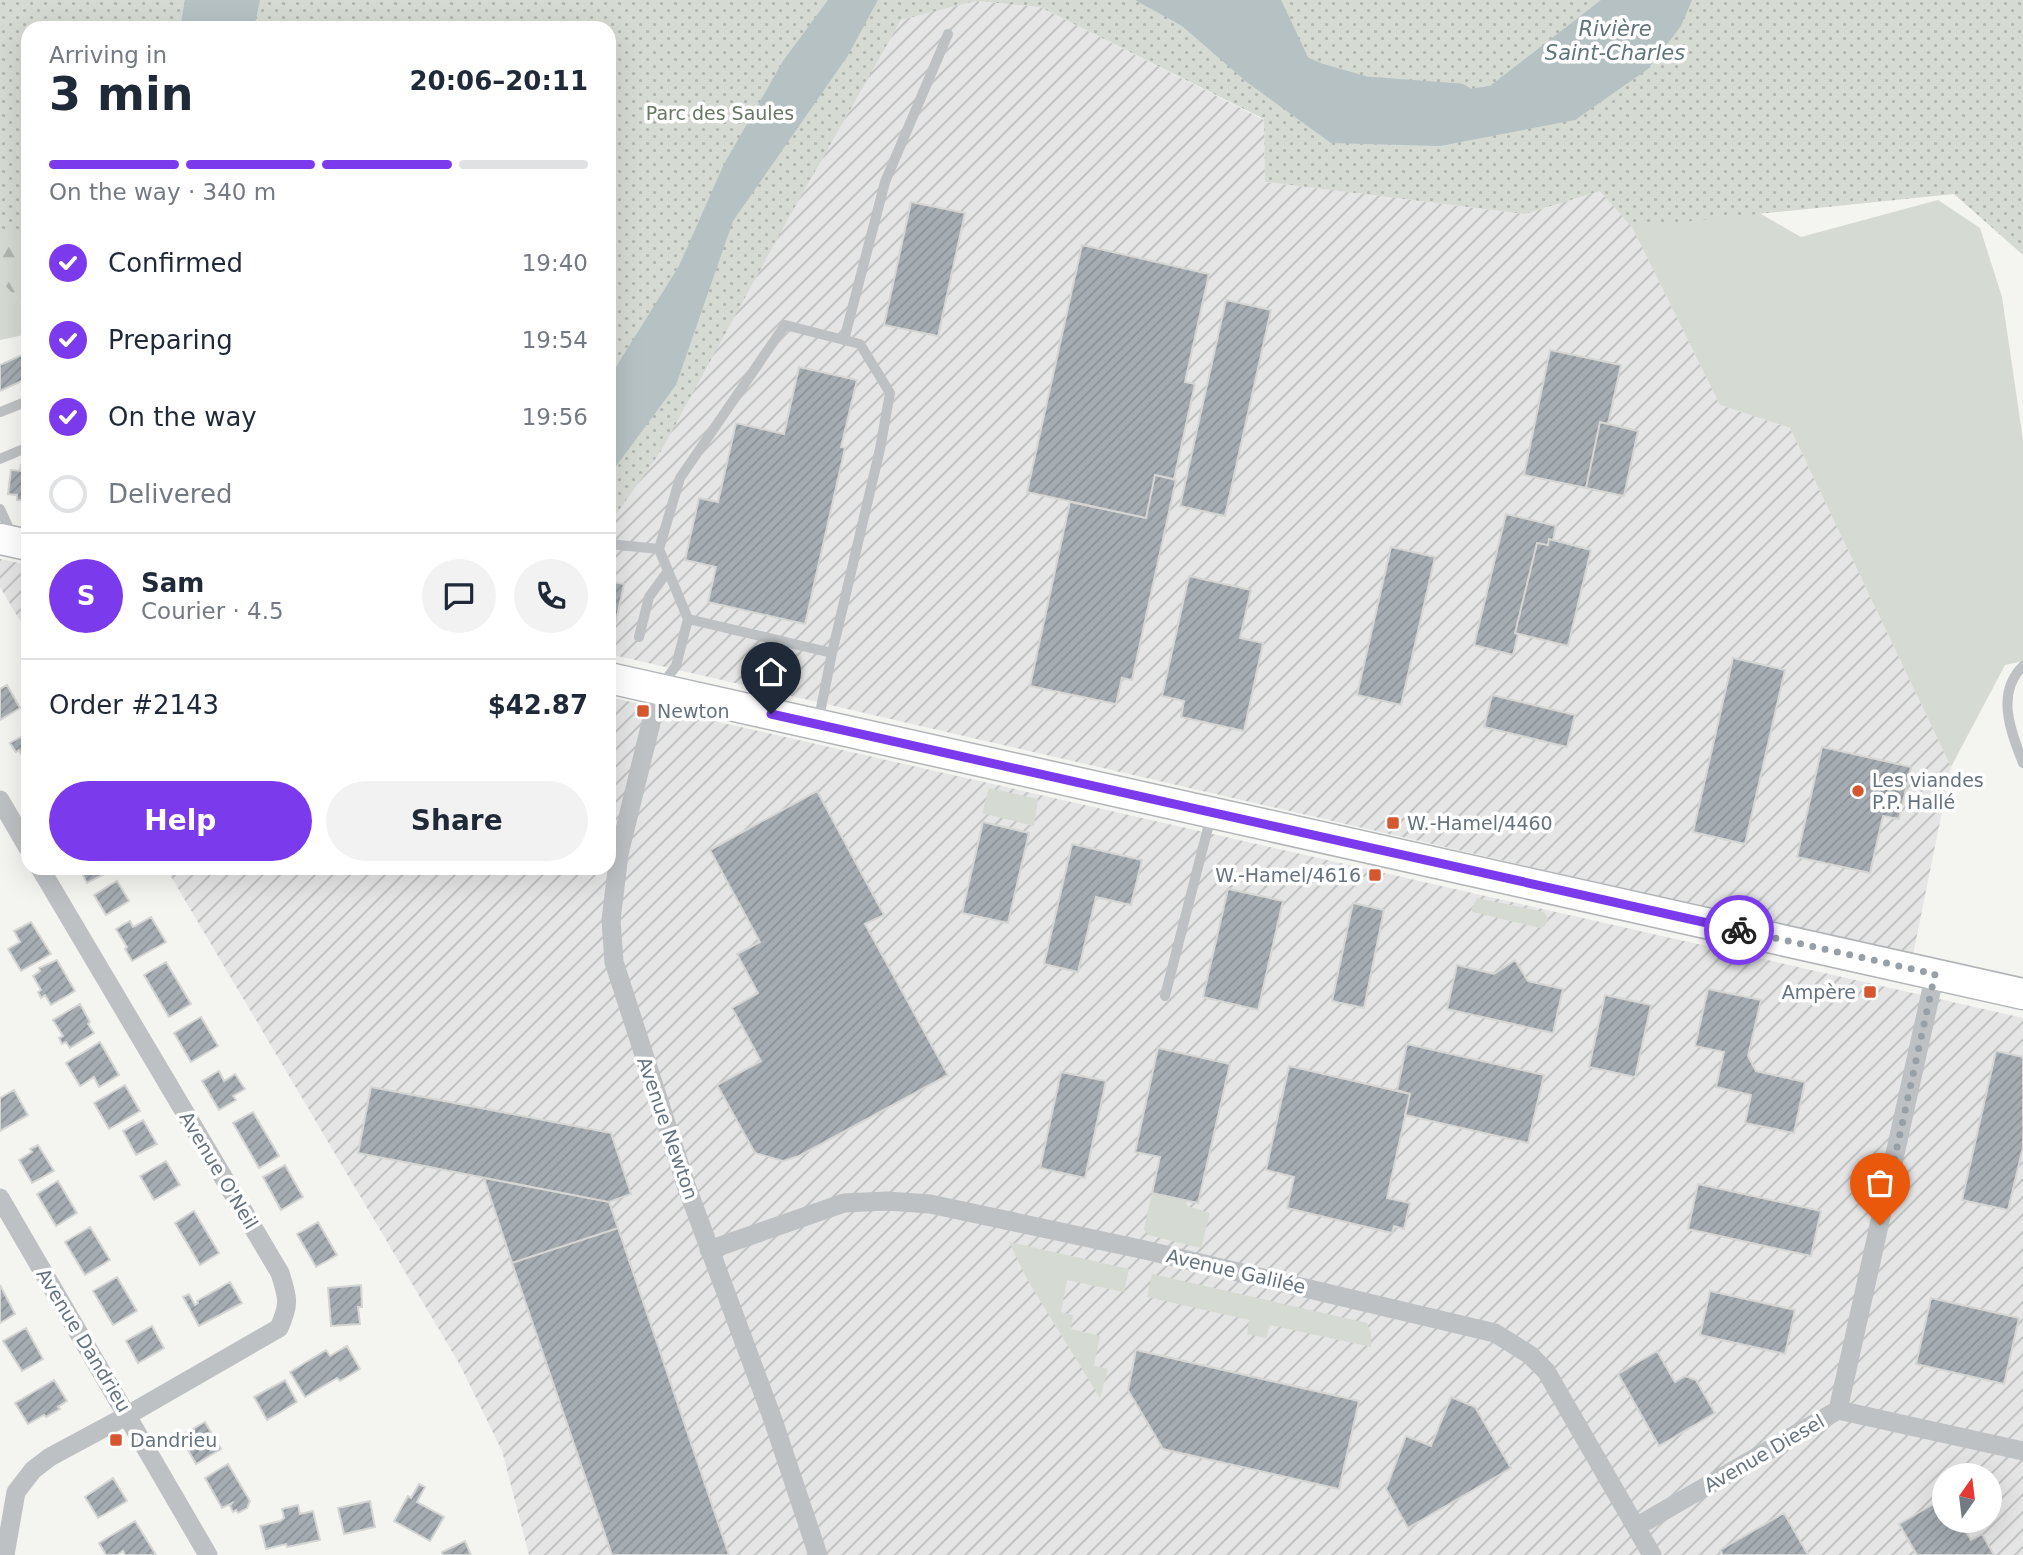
<!DOCTYPE html>
<html lang="en">
<head>
<meta charset="utf-8">
<style>
	:root { --surface:#fff; --page:#f2f2f3; --text:#1f2937; --muted:#747a83; --line:#e0e1e3; --accent:#7c3aed }
	body { margin:0; font-family:"DejaVu Sans",sans-serif; background:var(--page); color:var(--text); height:100vh; display:flex; flex-direction:column; font-size:26px; white-space:nowrap }
	* { box-sizing:border-box; margin:0 }
	p { font-size:23px; color:var(--muted) }
	.icon { flex:none; width:38px; height:38px; fill:none; stroke:currentColor; stroke-width:2; stroke-linecap:round; stroke-linejoin:round }
	.map { position:relative; flex:1; overflow:hidden }
	.panel { position:absolute; left:21px; top:21px; width:595px; height:854px; display:flex; flex-direction:column; background:var(--surface); border-radius:21px; box-shadow:0 7px 28px #0002 }
	.panel>* { flex:none }
	.needle { width:46px; rotate:14deg }
	.controls { position:absolute; left:1932px; top:1463px; display:grid; gap:14px }
	.controls a { display:grid; place-items:center; width:70px; height:70px; border-radius:50%; background:var(--surface); box-shadow:0 7px 28px #0002; font-size:35px }
	.pin { position:absolute; display:grid; place-items:center; width:60px; height:60px; color:#fff; margin:-72px -30px; border-radius:50% 50% 50% 0; rotate:-45deg; box-shadow:0 0 7px #0007 }
	.pin .icon { rotate:45deg }
	.courier { position:absolute; display:grid; place-items:center; width:70px; height:70px; margin:-35px; border:5px solid #7c3aed; border-radius:50%; background:#fff; color:#222; box-shadow:0 2px 9px #0007 }
	.head em { font-style:normal; font-weight:800 }
	.head div { display:flex; flex-direction:column-reverse }
	.head { display:flex; align-items:center; justify-content:space-between; height:119px; padding:0 28px }
	h1 { font-size:46px; font-weight:800; line-height:52px }
	.bar { display:grid; grid-template-columns:repeat(4,1fr); gap:10px 7px; align-content:center; height:84px; padding:0 28px }
	.bar i { height:9px; border-radius:5px; background:var(--line) }
	.bar .active { background:var(--accent) }
	.bar p { grid-column:span 4 }
	.line { display:flex; align-items:center; gap:18px; padding:0 28px; border-top:2px solid var(--line) }
	.line div { flex:1 }
	.round { display:grid; place-items:center; flex:none; width:74px; height:74px; border-radius:37px; background:var(--page) }
	ol { padding:0 28px; list-style:none }
	li { display:flex; align-items:center; gap:21px; height:77px }
	li p { margin-inline-start:auto }
	li .icon { padding:7px; border-radius:50%; background:var(--accent); color:#fff; stroke-width:4 }
	li:last-child { color:var(--muted) }
	li i { width:38px; height:38px; border:4px solid var(--line); border-radius:50% }
	.action { display:flex; gap:14px; margin-top:auto; padding:14px 28px }
	.action a { flex:1; height:80px; border-radius:42px; background:var(--accent); color:#fff; font-size:28px; font-weight:800; line-height:80px; text-align:center }
	.action a+a { background:var(--page); color:var(--text) }
	.map>svg:first-child { display:block }
	.industrial { fill:url(#industrial-furrows); fill-rule:evenodd }
	.grass { fill:#d5dad2 }
	.forest { fill:url(#forest-firs) }
	.park { fill:url(#park-dots) }
	.water { fill:#b6c1c4 }
	.lines { fill:none; stroke-linecap:round; stroke-linejoin:round }
	.river { stroke:#b6c1c4; stroke-width:35 }
	.building { fill:url(#building-hatch); stroke:#d5d5d3; stroke-width:2 }
	.primary-casing { stroke:#b1b5b8; stroke-width:33 }
	.service { stroke:#bdc1c4; stroke-width:10 }
	.minor { stroke:#bdc1c4; stroke-width:19 }
	.primary { stroke:#fff; stroke-width:30 }
	.done { stroke:#97a0a7; stroke-width:7; stroke-dasharray:0 12.6 }
	.route { stroke:#7c3aed; stroke-width:9 }
	.poi-dot { fill:#d45730; stroke:#fff; stroke-width:2.5 }
	.labels { text-anchor:middle; stroke-width:7; stroke-linejoin:round; paint-order:stroke }
	.park-label { font-size:19px; fill:#677763; stroke:#fff }
	.poi-label { font-size:19px; fill:#65737f; stroke:#fff; text-anchor:start }
	.street-label { font-size:19px; fill:#65737f; stroke:#fff }
	.water-label { font-size:21px; font-style:italic; fill:#61757c; stroke:#fff }
</style>
</head>
<body>
<div class="map">
<svg width="2023" height="1555" viewBox="0 0 2023 1555">
	<defs>
		<pattern id="industrial-furrows" width="10" height="10" patternUnits="userSpaceOnUse" patternTransform="scale(1.75)"><rect width="10" height="10" fill="#e4e5e4"/><path d="M-1 1l2-2M0 10L10 0M9 11l2-2" fill="none" stroke="#bcbebe"/></pattern>
		<pattern id="forest-firs" width="22" height="20" patternUnits="userSpaceOnUse" patternTransform="scale(1.75)"><rect width="22" height="20" fill="#d5dad2"/><path d="M5 1l3.5 6h-7zM16 11l3.5 6h-7z" fill="#b0b5b0"/></pattern>
		<pattern id="park-dots" width="8" height="8" patternUnits="userSpaceOnUse" patternTransform="scale(1.75)"><rect width="8" height="8" fill="#d5dad2"/><path d="M2 2h.1M6 6h.1" fill="none" stroke="#b0b5b0" stroke-width="1.8" stroke-linecap="round"/></pattern>
		<pattern id="building-hatch" width="6" height="6" patternUnits="userSpaceOnUse" patternTransform="scale(1.75)"><rect width="6" height="6" fill="#a6adb2"/><path d="M-1 1l2-2M0 6l6-6M5 7l2-2" fill="none" stroke="#8b9196"/></pattern>
	</defs>
	<rect width="100%" height="100%" fill="#f4f4f0"/>
	<path class="industrial" d="M976 1 1040 7 1264 120 1265 182 1525 214 1600 191 1632 227 1720 405 1790 428 1951 767 1913 955 609 654V513L617 512 901 20Z
		M0 559 28 565V634L0 587Z
		M609 697 2023 1018V1555H529L502 1451 460 1365 166 868H609ZM1944 1475H1990V1521H1944Z"/>
	<path class="grass" d="M1656 154 1801 237 1938 200 1980 228 2002 297 2023 440V661L2005 665 1951 767 1790 428 1720 405 1632 227 1600 191Z
		M0 280 28 310V334L0 340Z
		M989 788 1038 799 1034 826 982 813Z
		M1477 898 1544 912 1548 919 1545 926 1540 928 1473 912 1471 909Z
		M1152 1193 1186 1201 1187 1206 1210 1213 1201 1248 1148 1235 1144 1229Z
		M1009 1242 1129 1269 1124 1292 1067 1280 1061 1312 1073 1315 1071 1329 1100 1336 1094 1366 1108 1369 1100 1398 1028 1281Z
		M1152 1274 1367 1323 1371 1333V1347L1270 1325 1266 1338 1247 1334 1249 1320 1147 1297Z"/>
	<path class="forest" d="M0 166 28 168V310L0 280Z"/>
	<path class="park" d="M0 0H2023V255L1954 194 1632 227 1600 191 1525 214 1265 182 1264 119 1040 7 976 1 901 20 788 219 661 451 617 513H609V28H28V234L0 231Z"/>
	<path class="water" d="M185 0H260L254 28H180Z
		M828 0H878L847 57 733 221 676 385 614 469 609 470V378L679 266 724 164 783 61Z
		M1135 0H1281L1322 87 1399 99 1490 86 1601 0H1692L1681 26 1648 69 1575 120 1440 146 1331 143 1248 83 1182 26Z"/>
	<g class="lines">
		<path class="river" d="M1275 62 1316 80 1365 94 1458 101"/>
	</g>
	<path class="building" d="M911 202 965 213 938 336 884 325Z
		M1082 245 1209 274 1185 382 1195 384 1174 479 1155 475 1146 518 1027 492Z
		M1226 300 1271 310 1225 516 1180 506Z
		M1550 350 1621 365 1608 424 1600 422 1586 488 1524 475Z
		M28 352V378L0 391V365Z
		M799 367 857 380 841 447 845 448 805 624 708 602 716 567 685 560 699 498 718 502 736 423 784 434Z
		M1600 422 1638 431 1624 496 1586 488Z
		M21 465H28V501L17 500V495L8 494 11 470 20 471Z
		M1155 475 1176 480 1132 680 1122 678 1116 704 1030 686 1070 502 1146 518Z
		M1506 514 1556 526 1553 540 1549 539 1548 545 1537 543 1515 633 1518 634 1513 655 1474 645Z
		M1549 539 1591 550 1568 646 1515 633 1537 543 1548 545Z
		M1391 547 1435 557 1401 705 1357 695Z
		M1189 576 1251 590 1240 638 1263 643 1244 731 1181 717 1184 701 1162 696Z
		M609 581 624 584 616 622 609 620Z
		M1733 658 1785 670 1745 844 1693 832Z
		M7 685 20 708 0 720V689Z
		M1492 695 1575 715 1567 747 1484 727Z
		M28 733V762L26 763 19 750 16 752 10 743Z
		M1822 747 1911 767 1899 819 1883 816 1870 873 1797 857Z
		M817 791 884 915 865 924 948 1075 799 1156 783 1161 755 1153 717 1085 761 1061 732 1008 758 993 737 954 760 942 710 850Z
		M983 822 1029 833 1008 923 962 913Z
		M1072 844 1142 860 1131 905 1096 897 1078 972 1044 964Z
		M79 868H116L87 883Z
		M117 881 129 901 106 915 94 895Z
		M1228 889 1283 901 1258 1010 1203 997Z
		M1353 903 1384 910 1364 1008 1332 1001Z
		M151 917 166 942 132 961 125 949 127 947 116 929 130 921 133 927Z
		M31 922 51 954 21 971 8 949 20 942 14 931Z
		M57 960 75 991 51 1005 45 995 41 998 38 992 41 990 33 976 40 971 39 968Z
		M1515 960 1528 981 1563 989 1553 1033 1447 1009 1457 965 1494 974Z
		M166 962 191 1004 169 1017 144 975Z
		M1708 989 1761 1000 1748 1056 1756 1071 1805 1082 1794 1133 1745 1123 1751 1095 1716 1087 1724 1052 1695 1046Z
		M1605 995 1651 1005 1635 1077 1589 1067Z
		M80 1004 90 1022 88 1024 94 1033 70 1048 66 1042 62 1044 59 1038 63 1036 53 1020Z
		M201 1017 218 1046 191 1062 174 1033Z
		M100 1042 119 1075 99 1087 94 1077 80 1086 66 1063Z
		M1407 1044 1544 1075 1528 1143 1405 1115 1410 1094 1397 1090Z
		M1158 1048 1230 1064 1198 1203 1152 1193 1160 1157 1135 1152Z
		M1996 1051 2023 1057V1147L2008 1210 1962 1200Z
		M1289 1066 1410 1094 1387 1198 1410 1203 1404 1229 1394 1226 1392 1233 1287 1208 1294 1177 1266 1170Z
		M219 1071 224 1081 235 1074 245 1089 233 1096 236 1100 219 1110 202 1081Z
		M1061 1072 1106 1081 1085 1178 1040 1168Z
		M125 1085 140 1111 109 1129 94 1103Z
		M371 1087 611 1133 631 1194 609 1202 358 1153Z
		M14 1090 28 1115 0 1131V1098Z
		M253 1112 279 1156 259 1168 233 1123Z
		M143 1120 157 1144 136 1155 123 1131Z
		M38 1145 54 1171 32 1183 19 1160 32 1152 30 1149Z
		M166 1161 180 1185 154 1200 140 1176Z
		M285 1165 303 1197 281 1210 263 1177Z
		M484 1178 609 1202 618 1228 512 1263Z
		M58 1181 77 1213 56 1226 37 1194Z
		M1698 1184 1821 1211 1811 1256 1688 1229Z
		M194 1211 219 1253 200 1265 175 1223Z
		M318 1222 337 1255 316 1267 297 1234Z
		M90 1227 110 1260 85 1275 65 1242Z
		M618 1228 729 1555H612L512 1263Z
		M117 1277 137 1311 113 1325 93 1291Z
		M230 1282 242 1303 199 1326 183 1297 189 1294 195 1305 198 1303 197 1301Z
		M0 1285 15 1314 0 1323Z
		M361 1285 362 1307H358L360 1324 331 1326 328 1288Z
		M1710 1291 1795 1310 1785 1354 1700 1335Z
		M1931 1298 2019 1318 2004 1384 1916 1364Z
		M152 1326 164 1348 138 1363 126 1341Z
		M26 1328 43 1359 22 1371 3 1341Z
		M347 1346 360 1369 340 1381 337 1378 305 1397 290 1372 326 1350 330 1356Z
		M1136 1350 1359 1401 1339 1489 1163 1449 1128 1390Z
		M1657 1351 1675 1382 1685 1376 1696 1380 1715 1413 1659 1446 1618 1374Z
		M54 1380 67 1401 58 1407 60 1409 46 1417 44 1415 28 1424 15 1403Z
		M285 1380 297 1402 267 1420 254 1397Z
		M1451 1397 1475 1407 1511 1468 1408 1528 1386 1489 1406 1436 1431 1446Z
		M205 1422 221 1449 196 1464 180 1436Z
		M228 1464 250 1501 247 1508 238 1513 236 1510 233 1512 230 1506 232 1503 222 1508 205 1478Z
		M113 1478 127 1501 98 1518 85 1497Z
		M419 1484 425 1487 417 1502 444 1517 430 1541 394 1521 408 1496 411 1498Z
		M1944 1498V1521H1960L1971 1540 1982 1534 1994 1555H1917L1899 1524Z
		M370 1501 375 1527 344 1534 338 1508Z
		M298 1505 300 1514 313 1511 320 1540 287 1547 286 1544 266 1549 260 1526 280 1521 284 1518 282 1509Z
		M1784 1513 1808 1555H1723L1720 1550Z
		M135 1521 156 1555H125L123 1551 117 1555H106L99 1543Z
		M465 1541 471 1555H443L442 1552Z"/>
	<g class="lines">
		<defs>
			<path id="primary" d="M0 539 28 545
				M609 678 2023 994"/>
		</defs>
		<use href="#primary" class="primary-casing"/>
		<path class="service" d="M844 340 885 182 948 34
			M0 412 28 401
			M0 459 28 447
			M0 509 13 537
			M609 544 659 549
			M688 619 659 549 680 478 785 325 860 344 890 393 880 449 832 653
			M639 637 649 597 668 571
			M2023 666C1995 693 2011 732 2023 763
			M661 686 676 666 688 619 832 653 818 723
			M1165 996 1211 816"/>
		<path class="minor" d="M659 690 619 854 611 920 614 962 686 1185 773 1420 818 1555
			M0 800 28 848
			M0 1198 208 1555
			M709 1250 844 1203 887 1201 930 1204 1145 1250 1495 1333 1530 1355 1546 1371 1652 1555
			M1838 1410 1935 974
			M1636 1527 1838 1410 2023 1451
			M5 1555 16 1492 33 1470 50 1457 128 1415 279 1328C290 1304 288 1298 280 1273L40 868"/>
		<use href="#primary" class="primary"/>
	</g>
	<g class="lines">
		<path class="done" d="M1739 930 1935 974 1880 1225"/>
		<path class="route" d="M771 714 1739 930"/>
	</g>
	<g class="poi-dot">
		<rect x="636" y="704" width="14" height="14" rx="3.5"/>
		<circle cx="1858" cy="791" r="7"/>
		<rect x="1386" y="816" width="14" height="14" rx="3.5"/>
		<rect x="1368" y="868" width="14" height="14" rx="3.5"/>
		<rect x="1863" y="985" width="14" height="14" rx="3.5"/>
		<rect x="109" y="1433" width="14" height="14" rx="3.5"/>
	</g>
	<g class="labels">
		<g class="park-label">
			<text x="720" y="120">Parc des Saules</text>
		</g>
		<g class="poi-label">
			<text x="657" y="718">Newton</text>
			<text x="1872" y="787">Les viandes<tspan x="1872" dy="22">P.P. Hallé</tspan></text>
			<text x="1407" y="830">W.-Hamel/4460</text>
			<text x="1361" y="882" text-anchor="end">W.-Hamel/4616</text>
			<text x="1856" y="999" text-anchor="end">Ampère</text>
			<text x="130" y="1447">Dandrieu</text>
		</g>
		<g class="street-label">
			<text transform="translate(668 1128) rotate(71)" y="7">Avenue Newton</text>
			<text transform="translate(219 1170) rotate(59)" y="7">Avenue O'Neil</text>
			<text transform="translate(1236 1271) rotate(13)" y="7">Avenue Galilée</text>
			<text transform="translate(84 1340) rotate(59)" y="7">Avenue Dandrieu</text>
			<text transform="translate(1764 1453) rotate(-30)" y="7">Avenue Diesel</text>
		</g>
		<g class="water-label">
			<text x="1615" y="36">Rivière<tspan x="1615" dy="24">Saint-Charles</tspan></text>
		</g>
	</g>
</svg>
<div class="controls">
<a><svg class="needle" viewBox="-14 -14 28 28"><path d="M0-13l5 13h-10z" fill="#e53935"/><path d="M0 13l5-13h-10z" fill="#747a83"/></svg></a>
</div>
<div class="pin" style="left:1880px;top:1225px;background:#ea580c"><svg class="icon" aria-label="bag" viewBox="0 0 24 24"><path d="M5 8h14l-1 12H6zM9 8a3 3 0 0 1 6 0"/></svg></div>
<div class="pin" style="left:771px;top:714px;background:#1f2937"><svg class="icon" aria-label="home" viewBox="0 0 24 24"><path d="M3 11l9-7 9 7M6 9v11h12V9"/></svg></div>
<div class="courier" style="left:1739px;top:930px"><svg class="icon" aria-label="bike" viewBox="0 0 24 24"><circle cx="6" cy="16" r="4"/><circle cx="18" cy="16" r="4"/><path d="M6 16l4-8h5l3 8M10 8l3 8H6M13 5h3"/></svg></div>
<section class="panel">
<div class="head"><div><h1>3 min</h1><p>Arriving in</p></div><em>20:06–20:11</em></div>
<div class="bar"><i class="active"></i><i class="active"></i><i class="active"></i><i></i><p>On the way · 340 m</p></div>
<ol>
<li><svg class="icon" aria-label="check" viewBox="0 0 24 24"><path d="M5 12l5 5 9-10"/></svg>Confirmed<p>19:40</p></li>
<li><svg class="icon" aria-label="check" viewBox="0 0 24 24"><path d="M5 12l5 5 9-10"/></svg>Preparing<p>19:54</p></li>
<li><svg class="icon" aria-label="check" viewBox="0 0 24 24"><path d="M5 12l5 5 9-10"/></svg>On the way<p>19:56</p></li>
<li><i></i>Delivered</li>
</ol>
<div class="line" style="height:126px"><b class="round" style="background:var(--accent);color:#fff">S</b><div><b>Sam</b><p>Courier · 4.5</p></div><a class="round"><svg class="icon" aria-label="chat" viewBox="0 0 24 24"><path d="M4 5h16v11H9l-5 4z"/></svg></a><a class="round"><svg class="icon" aria-label="phone" viewBox="0 0 24 24"><path d="M5 4h4l2 5-3 2q2 4 5 5l2-3 5 2v4C11 20 4 13 5 4z"/></svg></a></div>
<div class="line" style="height:91px"><div>Order #2143</div><b>$42.87</b></div>
<div class="action"><a>Help</a><a>Share</a></div>
</section>
</div>
</body>
</html>
